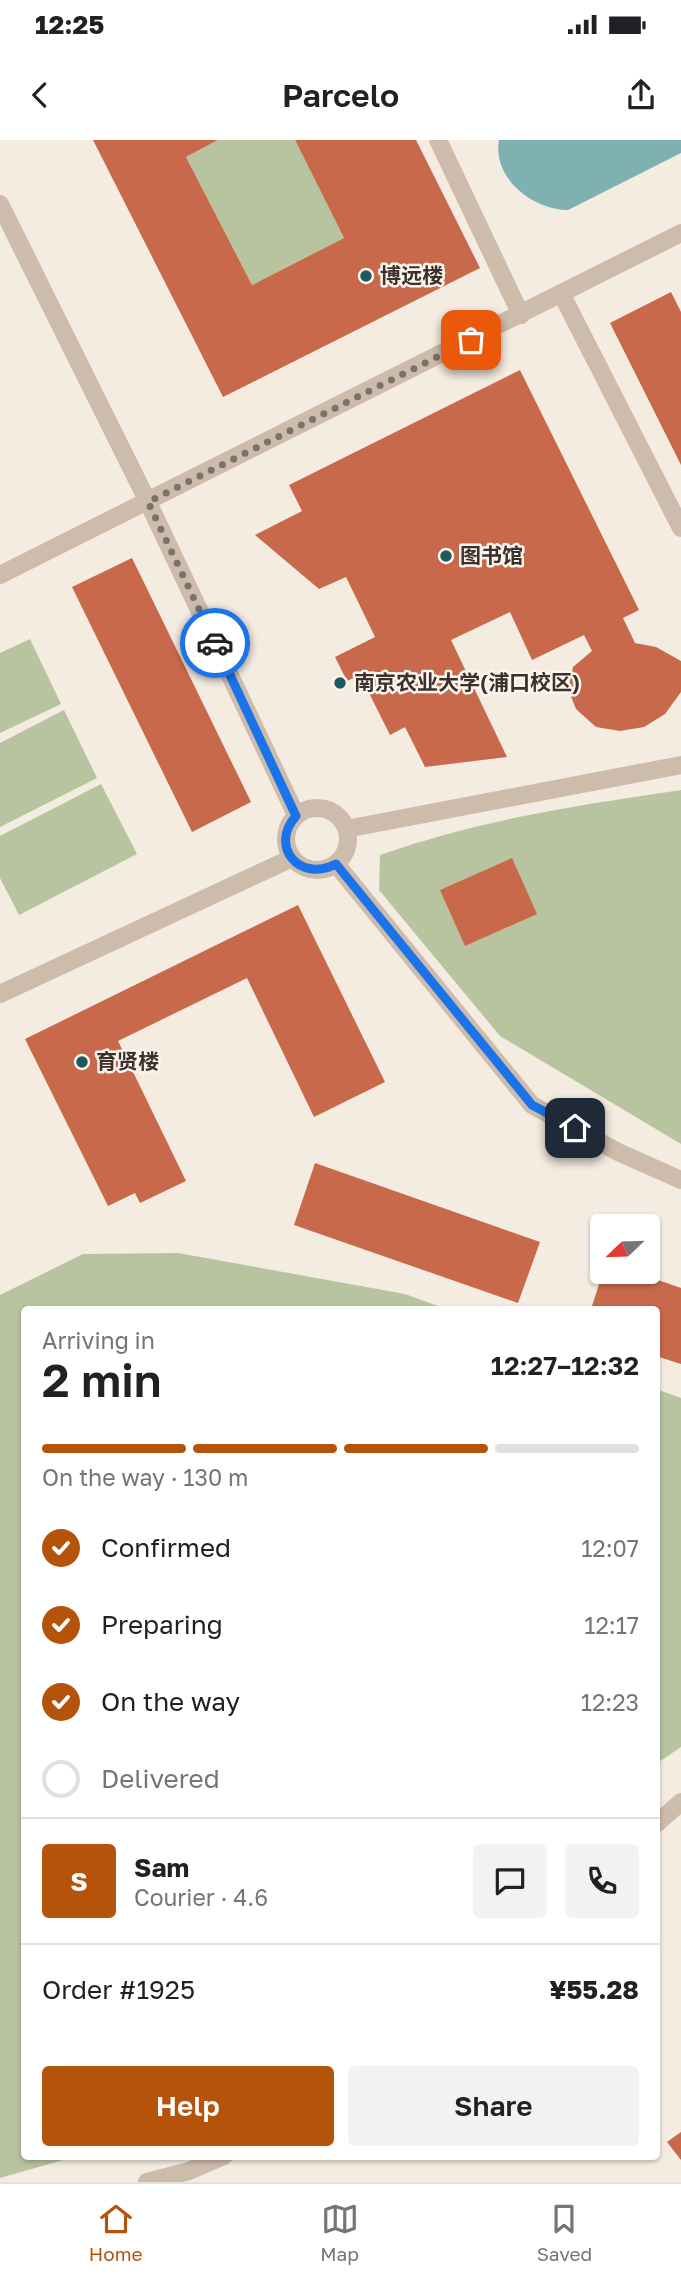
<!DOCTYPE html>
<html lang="en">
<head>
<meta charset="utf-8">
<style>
	:root { --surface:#fff; --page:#f2f2f2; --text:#202124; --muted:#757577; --line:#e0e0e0; --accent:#b45309 }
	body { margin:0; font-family:"Golos Text","Noto Sans SC",sans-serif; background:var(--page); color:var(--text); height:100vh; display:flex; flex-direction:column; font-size:26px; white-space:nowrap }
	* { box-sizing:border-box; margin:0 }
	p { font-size:23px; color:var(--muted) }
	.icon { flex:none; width:38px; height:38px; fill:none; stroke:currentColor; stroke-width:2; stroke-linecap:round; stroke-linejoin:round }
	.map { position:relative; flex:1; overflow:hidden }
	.side { position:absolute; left:21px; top:1166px; width:639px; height:854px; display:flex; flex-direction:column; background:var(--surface); border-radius:7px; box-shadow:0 2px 5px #0004 }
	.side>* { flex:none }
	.needle { width:46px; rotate:247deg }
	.buttons { position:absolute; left:590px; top:1074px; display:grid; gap:14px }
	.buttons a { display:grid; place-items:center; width:70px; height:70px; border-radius:7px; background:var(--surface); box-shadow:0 2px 5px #0004; font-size:35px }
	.pin { position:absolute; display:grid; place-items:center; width:60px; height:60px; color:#fff; margin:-30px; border-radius:14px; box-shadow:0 4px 10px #0006 }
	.courier { position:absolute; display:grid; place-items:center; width:70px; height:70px; margin:-35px; border:5px solid #1a73e8; border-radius:50%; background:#fff; color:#222; box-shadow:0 2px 9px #0007 }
	.overview em { font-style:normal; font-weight:600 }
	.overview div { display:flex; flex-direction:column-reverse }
	.overview { display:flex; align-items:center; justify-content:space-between; height:119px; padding:0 21px }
	h1 { font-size:46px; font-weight:600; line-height:52px }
	.bar { display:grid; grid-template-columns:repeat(4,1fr); gap:10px 7px; align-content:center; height:84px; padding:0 21px }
	.bar i { height:9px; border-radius:5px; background:var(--line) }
	.bar .selected { background:var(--accent) }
	.bar p { grid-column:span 4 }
	.line { display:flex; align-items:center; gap:18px; padding:0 21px; border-top:2px solid var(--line) }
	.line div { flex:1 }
	.round { display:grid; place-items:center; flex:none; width:74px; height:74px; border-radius:7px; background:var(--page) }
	ol { padding:0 21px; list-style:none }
	li { display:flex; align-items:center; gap:21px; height:77px }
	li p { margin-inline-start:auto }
	li .icon { padding:7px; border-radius:50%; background:var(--accent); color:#fff; stroke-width:4 }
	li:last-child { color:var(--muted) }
	li i { width:38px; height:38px; border:4px solid var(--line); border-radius:50% }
	.cta { display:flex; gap:14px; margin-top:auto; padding:14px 21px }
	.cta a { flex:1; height:80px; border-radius:7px; background:var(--accent); color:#fff; font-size:28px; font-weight:600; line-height:80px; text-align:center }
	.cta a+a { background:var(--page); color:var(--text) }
	.status { display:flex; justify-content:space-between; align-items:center; height:49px; padding:0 35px; background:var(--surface); direction:ltr }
	.status svg { height:19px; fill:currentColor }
	header { display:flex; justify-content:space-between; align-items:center; height:91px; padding:0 21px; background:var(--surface); font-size:32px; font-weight:600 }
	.menu { display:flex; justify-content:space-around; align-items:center; height:98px; border-top:2px solid var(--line); background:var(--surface); font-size:19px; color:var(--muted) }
	.menu a { display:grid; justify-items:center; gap:4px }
	.menu .selected { color:var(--accent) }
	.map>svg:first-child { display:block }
	.green { fill:#b8c4a0 }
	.water { fill:#7fb0b2 }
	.building { fill:#c8694b }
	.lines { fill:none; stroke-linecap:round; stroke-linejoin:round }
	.minor { stroke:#cdbbac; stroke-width:18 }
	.done { stroke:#7c716b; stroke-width:7; stroke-dasharray:0 12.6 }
	.route { stroke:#1a73e8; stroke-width:9 }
	.poi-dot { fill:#1f5a5e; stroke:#fbf5ee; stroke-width:2.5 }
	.labels { text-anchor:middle; stroke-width:5; stroke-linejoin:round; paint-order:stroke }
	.poi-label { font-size:21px; font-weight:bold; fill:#3b302b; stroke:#fbf5ee; text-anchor:start }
</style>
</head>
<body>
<div class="status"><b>12:25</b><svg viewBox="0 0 49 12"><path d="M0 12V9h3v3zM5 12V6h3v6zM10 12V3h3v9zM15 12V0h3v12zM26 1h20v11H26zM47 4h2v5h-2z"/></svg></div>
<header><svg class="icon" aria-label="back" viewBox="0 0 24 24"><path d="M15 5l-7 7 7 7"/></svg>Parcelo<svg class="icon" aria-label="share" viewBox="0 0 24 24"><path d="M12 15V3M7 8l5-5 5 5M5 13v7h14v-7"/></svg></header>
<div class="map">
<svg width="681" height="2042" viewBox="0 0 681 2042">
	<rect width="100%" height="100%" fill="#f4ebe1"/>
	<path class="green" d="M218 0H295L344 98 252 145 186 17Z
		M30 499 61 564 0 593V513Z
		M64 570 97 638 0 687V603Z
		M101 644 137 714 19 775 0 738V696Z
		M681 650V1004L500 896 379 750 380 715C483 679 574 666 681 650Z
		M178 1113 405 1154 446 1169H24V2016H77L0 2038V1155L83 1114Z
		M656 1249 681 1258V1607L656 1624Z"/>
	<path class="water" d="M499 0H681V13L568 70C534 70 492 39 499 0Z"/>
	<path class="building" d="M93 0H218L186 17 252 145 344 98 295 0H416L480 128 223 257Z
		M671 152 681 172V325L610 183Z
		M520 230 639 470 623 478 635 503 656 507 681 521V552L665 574 644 587 620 591 596 587 576 569 568 549 573 527 592 511 584 495 532 520 510 472 451 500 507 617 425 627 405 587 390 595 360 535 347 541 335 517 375 497 346 437 319 449 255 395 302 371 289 345Z
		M132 418 251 662 192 692 72 447Z
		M512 718 537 774 465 806 440 750Z
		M298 765 385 942 314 977 247 838 118 901 186 1041 140 1063 135 1053 108 1066 25 899Z
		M315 1023 540 1102 518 1163 294 1085Z
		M603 1132H635L681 1148V1224L656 1216V1169H591Z
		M681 1992V2020L667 2002Z"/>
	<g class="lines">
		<path class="minor" d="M438 0 521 175
			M0 64 148 362 296 675
			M562 155 681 388
			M0 435 681 93
			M286 699a31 31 0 1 1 62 0a31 31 0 1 1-62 0Z
			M346 689 681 625
			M336 724 532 965 618 1012 681 1040
			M0 854 292 718
			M656 1684 681 1662
			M147 2042 189 2031 224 2016"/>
	</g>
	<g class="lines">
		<path class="done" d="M215 503 148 362 471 200"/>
		<path class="route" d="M215 503 296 676C269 706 299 743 336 724L532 965 575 988"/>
	</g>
	<g class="poi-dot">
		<circle cx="366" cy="136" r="7"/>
		<circle cx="446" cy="416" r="7"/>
		<circle cx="340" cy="543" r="7"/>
		<circle cx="82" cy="922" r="7"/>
	</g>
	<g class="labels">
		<g class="poi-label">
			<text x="380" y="143">博远楼</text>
			<text x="460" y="423">图书馆</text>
			<text x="354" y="550">南京农业大学(浦口校区)</text>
			<text x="96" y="929">育贤楼</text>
		</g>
	</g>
</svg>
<div class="buttons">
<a><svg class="needle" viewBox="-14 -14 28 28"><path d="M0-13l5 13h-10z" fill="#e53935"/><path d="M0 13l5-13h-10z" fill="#757577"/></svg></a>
</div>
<div class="pin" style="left:471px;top:200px;background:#ea580c"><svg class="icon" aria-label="bag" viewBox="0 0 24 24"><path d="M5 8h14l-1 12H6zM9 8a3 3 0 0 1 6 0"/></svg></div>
<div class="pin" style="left:575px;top:988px;background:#1f2937"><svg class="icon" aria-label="home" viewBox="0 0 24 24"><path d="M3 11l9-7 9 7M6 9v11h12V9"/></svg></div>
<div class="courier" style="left:215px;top:503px"><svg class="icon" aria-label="car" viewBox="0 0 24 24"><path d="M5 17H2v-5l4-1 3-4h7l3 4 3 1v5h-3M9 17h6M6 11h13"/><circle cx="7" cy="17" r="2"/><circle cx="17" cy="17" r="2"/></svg></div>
<section class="side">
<div class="overview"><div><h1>2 min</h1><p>Arriving in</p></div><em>12:27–12:32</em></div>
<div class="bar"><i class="selected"></i><i class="selected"></i><i class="selected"></i><i></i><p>On the way · 130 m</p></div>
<ol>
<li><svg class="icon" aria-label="check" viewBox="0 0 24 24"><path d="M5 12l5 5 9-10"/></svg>Confirmed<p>12:07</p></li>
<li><svg class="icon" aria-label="check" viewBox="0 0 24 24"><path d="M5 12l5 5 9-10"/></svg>Preparing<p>12:17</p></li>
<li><svg class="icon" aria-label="check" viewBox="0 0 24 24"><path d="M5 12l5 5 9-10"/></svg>On the way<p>12:23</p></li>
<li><i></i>Delivered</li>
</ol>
<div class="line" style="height:126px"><b class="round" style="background:var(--accent);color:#fff">S</b><div><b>Sam</b><p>Courier · 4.6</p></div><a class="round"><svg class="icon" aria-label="chat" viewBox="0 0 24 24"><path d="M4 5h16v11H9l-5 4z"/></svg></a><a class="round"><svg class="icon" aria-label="phone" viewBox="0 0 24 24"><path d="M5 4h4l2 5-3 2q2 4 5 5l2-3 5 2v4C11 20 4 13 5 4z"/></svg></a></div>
<div class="line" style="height:91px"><div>Order #1925</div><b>¥55.28</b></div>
<div class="cta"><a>Help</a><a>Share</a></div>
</section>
</div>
<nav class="menu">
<a class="selected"><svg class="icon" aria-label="home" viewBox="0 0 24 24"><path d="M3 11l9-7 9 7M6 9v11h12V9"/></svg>Home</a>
<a><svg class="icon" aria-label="map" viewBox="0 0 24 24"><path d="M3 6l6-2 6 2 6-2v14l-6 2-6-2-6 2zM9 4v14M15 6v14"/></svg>Map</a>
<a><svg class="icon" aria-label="saved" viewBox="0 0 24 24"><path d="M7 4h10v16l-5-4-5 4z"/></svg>Saved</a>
</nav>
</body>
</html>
